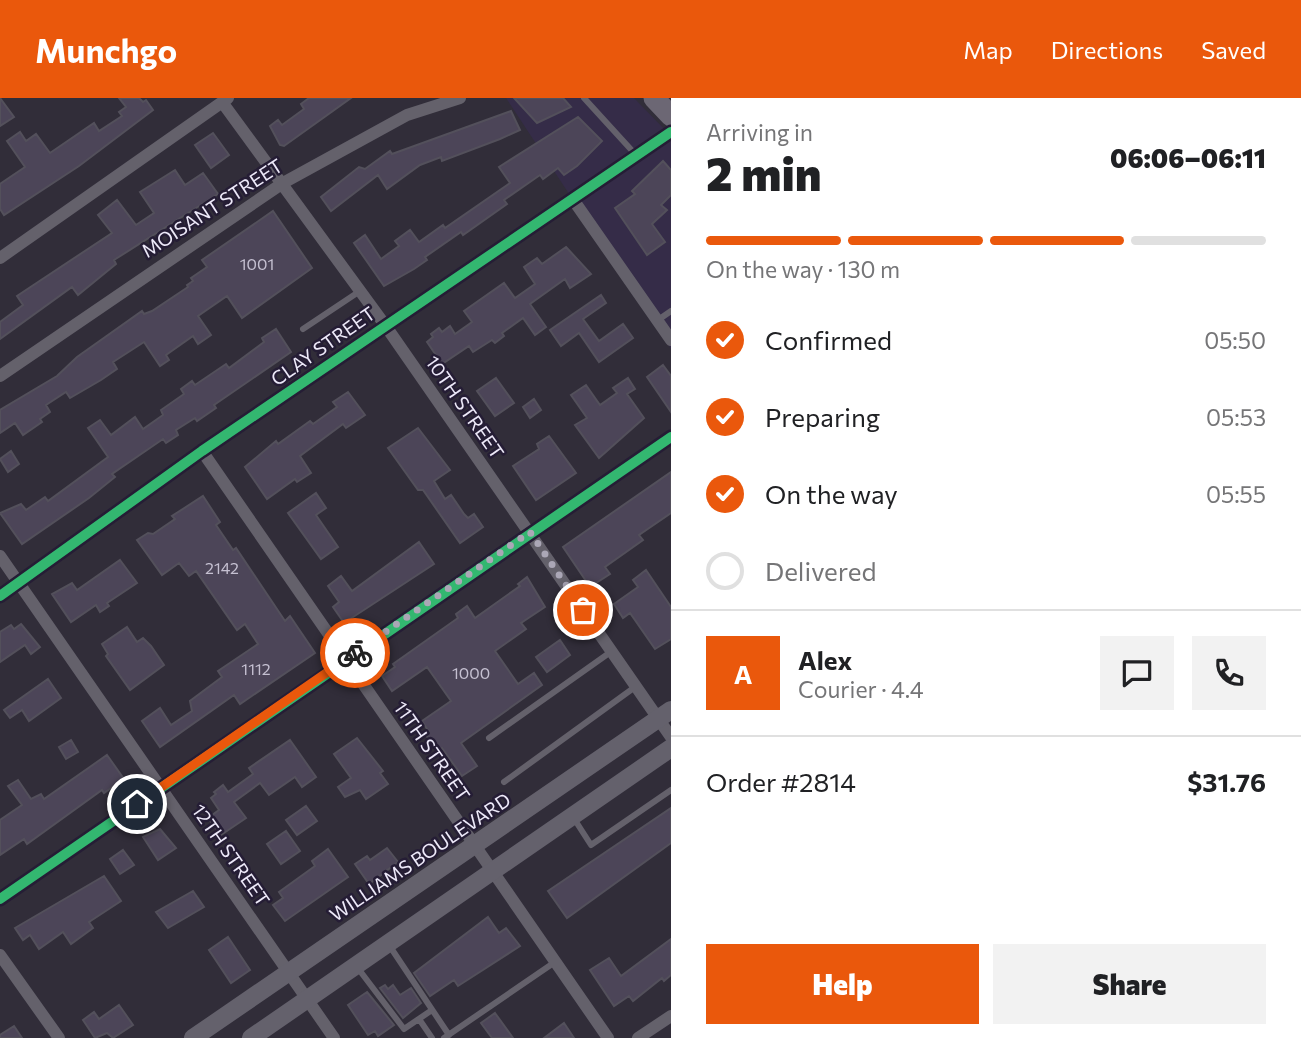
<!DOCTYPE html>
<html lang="en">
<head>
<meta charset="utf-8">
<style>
	:root { --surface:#fff; --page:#f2f2f2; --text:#202124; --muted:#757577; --line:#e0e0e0; --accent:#ea580c }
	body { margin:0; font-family:Commissioner,sans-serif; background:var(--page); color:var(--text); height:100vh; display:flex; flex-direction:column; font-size:26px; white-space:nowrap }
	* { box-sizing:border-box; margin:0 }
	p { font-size:23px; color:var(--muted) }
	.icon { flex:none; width:38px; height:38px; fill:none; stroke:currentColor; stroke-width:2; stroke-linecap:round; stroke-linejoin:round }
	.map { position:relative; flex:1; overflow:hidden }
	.side { display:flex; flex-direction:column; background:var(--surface); width:630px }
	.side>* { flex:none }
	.pin { position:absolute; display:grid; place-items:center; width:60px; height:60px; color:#fff; margin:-30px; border:4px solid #fff; border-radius:50%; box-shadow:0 2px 7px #0007 }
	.courier { position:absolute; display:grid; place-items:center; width:70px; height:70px; margin:-35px; border:5px solid #ea580c; border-radius:50%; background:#fff; color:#222; box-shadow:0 2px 9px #0007 }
	.summary em { font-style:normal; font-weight:800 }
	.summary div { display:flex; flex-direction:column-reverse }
	.summary { display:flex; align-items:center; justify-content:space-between; height:119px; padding:0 35px }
	h1 { font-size:46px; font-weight:800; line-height:52px }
	.bar { display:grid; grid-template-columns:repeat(4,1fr); gap:10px 7px; align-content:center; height:84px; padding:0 35px }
	.bar i { height:9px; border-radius:5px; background:var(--line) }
	.bar .active { background:var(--accent) }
	.bar p { grid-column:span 4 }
	.line { display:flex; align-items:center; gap:18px; padding:0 35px; border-top:2px solid var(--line) }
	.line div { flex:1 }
	.round { display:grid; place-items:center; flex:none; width:74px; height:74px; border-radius:0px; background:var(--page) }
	ol { padding:0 35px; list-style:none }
	li { display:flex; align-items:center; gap:21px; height:77px }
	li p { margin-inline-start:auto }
	li .icon { padding:7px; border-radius:50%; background:var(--accent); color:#fff; stroke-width:4 }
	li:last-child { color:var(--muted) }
	li i { width:38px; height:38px; border:4px solid var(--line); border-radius:50% }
	.cta { display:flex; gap:14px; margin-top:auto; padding:14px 35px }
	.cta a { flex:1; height:80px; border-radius:0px; background:var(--accent); color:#fff; font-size:28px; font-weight:800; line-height:80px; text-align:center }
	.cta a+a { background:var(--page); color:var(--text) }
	header { display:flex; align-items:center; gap:42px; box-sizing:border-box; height:98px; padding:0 35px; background:var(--accent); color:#fff }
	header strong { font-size:33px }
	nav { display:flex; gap:38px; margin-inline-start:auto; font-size:24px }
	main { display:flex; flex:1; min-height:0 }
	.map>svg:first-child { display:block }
	.built { fill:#352c48 }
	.building { fill:#4c4558; stroke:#53505b; stroke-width:2 }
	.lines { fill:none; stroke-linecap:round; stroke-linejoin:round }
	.service { stroke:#64616b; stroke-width:6 }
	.minor { stroke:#64616b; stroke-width:12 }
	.secondary { stroke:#64616c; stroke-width:18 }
	.trunk { stroke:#6c6774; stroke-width:21 }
	.cycleway-casing { stroke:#251d35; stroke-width:15 }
	.cycleway { stroke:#33b770; stroke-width:10 }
	.done { stroke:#aba7b6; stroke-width:7; stroke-dasharray:0 12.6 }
	.route { stroke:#ea580c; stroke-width:9 }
	.labels { text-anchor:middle; stroke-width:5; stroke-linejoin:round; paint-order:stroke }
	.number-label { font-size:16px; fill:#c5c0d1 }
	.street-label { font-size:19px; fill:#ede9f9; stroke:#251d35 }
</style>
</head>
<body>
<header>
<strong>Munchgo</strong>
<nav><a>Map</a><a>Directions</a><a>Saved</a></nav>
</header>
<main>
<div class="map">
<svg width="671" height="940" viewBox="0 0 671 940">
	<rect width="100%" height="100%" fill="#312d39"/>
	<path class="built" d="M506 0H634L671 38V251Z"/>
	<path class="building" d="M0 0 14 19 0 28Z
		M119 0H139L143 4 146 2 153 12 79 68 4 117 0 111V86L25 69 7 43 20 34 26 43 36 36 50 55 94 25 99 33 122 18 119 14 126 9Z
		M309 0H351L284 48 280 47 270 28 278 22 282 27 304 11 301 6Z
		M514 0H563L571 9 537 25Z
		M511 13 520 32 500 41 442 63 441 59 420 67 387 91 378 77 331 113 321 99 359 69 365 71 390 53 392 56Z
		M578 19 602 43 577 68 564 77 558 70 543 81 540 77 504 102 507 106 463 137 461 134 425 159 427 162 414 171 384 188 354 145 365 137 381 161 399 148 395 143 410 132 419 144 443 127 445 130 510 85 499 69Z
		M213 35 229 57 211 70 195 47Z
		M663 63 671 72V97L661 107 667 112 652 126 665 144 647 157 615 110 635 96 632 93Z
		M175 72 185 87 203 75 218 96 114 162 116 166 78 197 72 189 0 241V224L23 207 17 198 112 135 98 117 117 102 136 127 154 115 140 94Z
		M273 113 312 170 242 220 227 198 198 218 211 237 198 246 193 238 166 257 169 262 160 268 144 244 113 264 117 271 101 282 70 300 66 294 46 307 50 314 40 321 42 324 23 337 15 325 0 335V312L57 278 77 259 142 213 144 216 152 213 188 189 187 187 193 183 191 180 207 169 202 162Z
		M566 149 591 176 570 190 565 181 530 206 546 229 535 237 523 220 502 235 504 238 495 245 492 242 473 254 469 248 442 266 427 244 433 239 431 236 439 230 442 234 450 228 455 236 472 224 464 213 504 185 515 200 535 186 524 169 537 160 542 166Z
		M601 197 606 205 583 221 599 243 623 226 633 240 599 264 579 235 561 248 550 232Z
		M276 231 291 254 214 307 216 310 197 323 195 320 176 332 178 337 166 345 163 341 112 376 115 379 89 400 22 446 0 415 21 406 26 412 45 399 48 403 108 359 88 330 100 322 111 337 135 319 143 331 163 317 161 312 184 296 181 291 192 283 195 287 226 266 229 270 264 244 262 240Z
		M663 267 671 278V314L647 279Z
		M496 280 514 305 495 318 477 293Z
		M628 280 635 291 627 296 644 320 599 360 575 327 587 320 571 297 586 287 600 307 617 295 613 290Z
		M348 294 365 317 346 330 343 326 300 358 311 375 297 384 295 381 267 401 245 369 276 343 278 346 310 323 313 326 337 309 333 304Z
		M534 301 541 312 530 320 523 309Z
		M418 330 450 372 434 383 445 401 451 397 464 416 468 420 474 416 483 429 460 445 423 392H418L388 350Z
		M549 338 576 375 536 402 513 368 539 351 537 346Z
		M11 353 19 366 8 374 0 361Z
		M671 374V415L639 437 643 442 605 469 610 476 590 489 563 449Z
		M316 395 326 410 316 417 338 449 321 461 288 415Z
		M203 398 220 424 216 427 233 452 236 450 285 523 290 518 315 555 240 606 234 597 160 649 142 623 160 610 171 627 192 613 190 603 222 579 218 573 258 546 245 526 237 532 196 473 189 478 179 465 162 477 137 442 148 435 153 436 175 421 172 418Z
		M419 444 434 466 344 525 333 509 339 504 328 488 341 478 352 493Z
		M120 462 137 485 107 505 109 508 100 514 96 507 71 524 52 496 72 485 77 492Z
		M646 472 671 509V541L655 551 630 515 623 520 614 506 638 489 633 482Z
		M527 479 545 509 521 525 526 531 495 553 518 586 534 575 542 587 461 645 477 668 462 678 442 650 437 653 426 637 429 634 422 623 451 603 427 569 392 593 382 578 395 569 393 566 458 520 456 516 467 508 475 520 520 488 518 486Z
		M21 526 40 549 31 556 25 547 0 564V534L11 527 14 531Z
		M127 529 137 544 143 540 151 548 164 567 130 592 106 558 108 556 102 546Z
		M560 542 570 557 547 574 536 559Z
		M48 581 61 600 29 623 22 612 10 620 4 612Z
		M357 640 383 673 380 675 388 686 366 701 360 692 345 699 338 689 351 680 334 656Z
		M71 642 78 654 66 661 59 649Z
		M290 642 316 679 302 689 295 679 269 697 260 685 234 704 246 720 221 737 208 720 219 712 211 700 216 696 214 694 223 687 228 694 253 676 249 670Z
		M107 657 124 681 104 695 102 692 27 746 24 741 0 757V722L22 707 8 688 18 682 31 701 41 696 44 701Z
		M306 708 317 723 297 737 286 722Z
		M671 710V745L567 820 548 793Z
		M160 731 176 750 158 762 143 739Z
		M286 733 300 753 281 766 267 746Z
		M387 750 398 764 369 786 355 766 367 758 370 762Z
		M328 751 348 779 285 823 273 807 283 800 279 794 315 768 312 763Z
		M123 752 134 767 120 776 110 761Z
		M104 778 121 803 89 824 93 830 71 846 63 834 39 851 30 837 23 842 15 830Z
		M193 793 204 809 168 830 156 814Z
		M488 819 499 835 506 830 520 848 458 888 454 882 430 898 414 875Z
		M228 839 250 872 231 885 209 852Z
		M671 841V877L664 883 662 880 633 903 629 898 614 908 590 872 609 860 621 878Z
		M385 887 388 891 393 887 400 897 411 890 421 905 403 920 380 890Z
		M367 894 394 927 378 938 375 933 368 937 348 907Z
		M119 907 133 927 113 940 107 935 95 940 83 922 94 914 99 921Z
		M495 915 513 940H492L481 925Z
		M564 925 574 940H544Z
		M14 928 22 940H0V937Z"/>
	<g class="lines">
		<path class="service" d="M584 0 636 57
			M658 222 671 213
			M303 231 360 193
			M489 640 612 553
			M504 684 635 589
			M573 719 591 747 671 692
			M389 847 449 937
			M357 869 404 931 432 912
			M419 921 432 940
			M444 940 555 864"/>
		<path class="minor" d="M222 4 385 227 671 639
			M572 100 671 242
			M0 160 228 0
			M0 278 283 85 407 17 460 0
			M202 353 608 940
			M0 458 334 940
			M0 498 202 353 671 34
			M0 801 671 339
			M0 857 59 940
			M638 940 671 918"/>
		<path class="secondary" d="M193 940 671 612
			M251 940 671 650"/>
		<path class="trunk" d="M654 0 671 18"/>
		<defs>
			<path id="cycleway" d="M0 498 202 353 671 34
				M0 801 671 339"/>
		</defs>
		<use href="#cycleway" class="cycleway-casing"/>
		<use href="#cycleway" class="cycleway"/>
	</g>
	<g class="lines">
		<path class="done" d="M355 555 530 434 583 512"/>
		<path class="route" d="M137 706 355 555"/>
	</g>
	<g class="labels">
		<g class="number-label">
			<text x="257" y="172">1001</text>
			<text x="222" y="476">2142</text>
			<text x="256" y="577">1112</text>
			<text x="471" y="581">1000</text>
		</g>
		<g class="street-label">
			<text transform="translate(212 110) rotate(-33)" y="7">MOISANT STREET</text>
			<text transform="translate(323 248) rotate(-35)" y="7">CLAY STREET</text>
			<text transform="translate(465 309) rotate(55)" y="7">10TH STREET</text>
			<text transform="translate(432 653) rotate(55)" y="7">11TH STREET</text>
			<text transform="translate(231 757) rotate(55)" y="7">12TH STREET</text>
			<text transform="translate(420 759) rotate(-34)" y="7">WILLIAMS BOULEVARD</text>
		</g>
	</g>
</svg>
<div class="pin" style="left:583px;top:512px;background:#ea580c"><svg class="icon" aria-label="bag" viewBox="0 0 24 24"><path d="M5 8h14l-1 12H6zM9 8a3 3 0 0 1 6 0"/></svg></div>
<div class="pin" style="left:137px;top:706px;background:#1f2937"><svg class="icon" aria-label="home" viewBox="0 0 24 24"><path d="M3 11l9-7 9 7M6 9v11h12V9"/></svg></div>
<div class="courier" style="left:355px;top:555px"><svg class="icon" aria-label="bike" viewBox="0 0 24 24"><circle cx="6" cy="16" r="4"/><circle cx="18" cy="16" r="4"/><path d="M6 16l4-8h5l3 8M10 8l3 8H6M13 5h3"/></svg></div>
</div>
<section class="side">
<div class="summary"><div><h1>2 min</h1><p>Arriving in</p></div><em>06:06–06:11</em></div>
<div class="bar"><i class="active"></i><i class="active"></i><i class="active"></i><i></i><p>On the way · 130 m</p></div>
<ol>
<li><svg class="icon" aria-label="check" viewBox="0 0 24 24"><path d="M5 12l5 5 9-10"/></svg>Confirmed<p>05:50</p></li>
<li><svg class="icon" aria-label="check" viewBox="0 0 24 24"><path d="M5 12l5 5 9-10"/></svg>Preparing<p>05:53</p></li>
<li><svg class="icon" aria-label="check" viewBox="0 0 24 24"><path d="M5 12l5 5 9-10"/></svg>On the way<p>05:55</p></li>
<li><i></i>Delivered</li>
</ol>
<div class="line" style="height:126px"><b class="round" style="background:var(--accent);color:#fff">A</b><div><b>Alex</b><p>Courier · 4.4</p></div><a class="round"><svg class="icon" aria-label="chat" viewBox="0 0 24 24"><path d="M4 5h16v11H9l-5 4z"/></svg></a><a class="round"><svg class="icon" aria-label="phone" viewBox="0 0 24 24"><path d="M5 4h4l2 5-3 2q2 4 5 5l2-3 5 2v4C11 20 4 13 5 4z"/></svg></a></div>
<div class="line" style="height:91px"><div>Order #2814</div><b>$31.76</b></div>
<div class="cta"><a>Help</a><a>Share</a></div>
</section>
</main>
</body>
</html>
